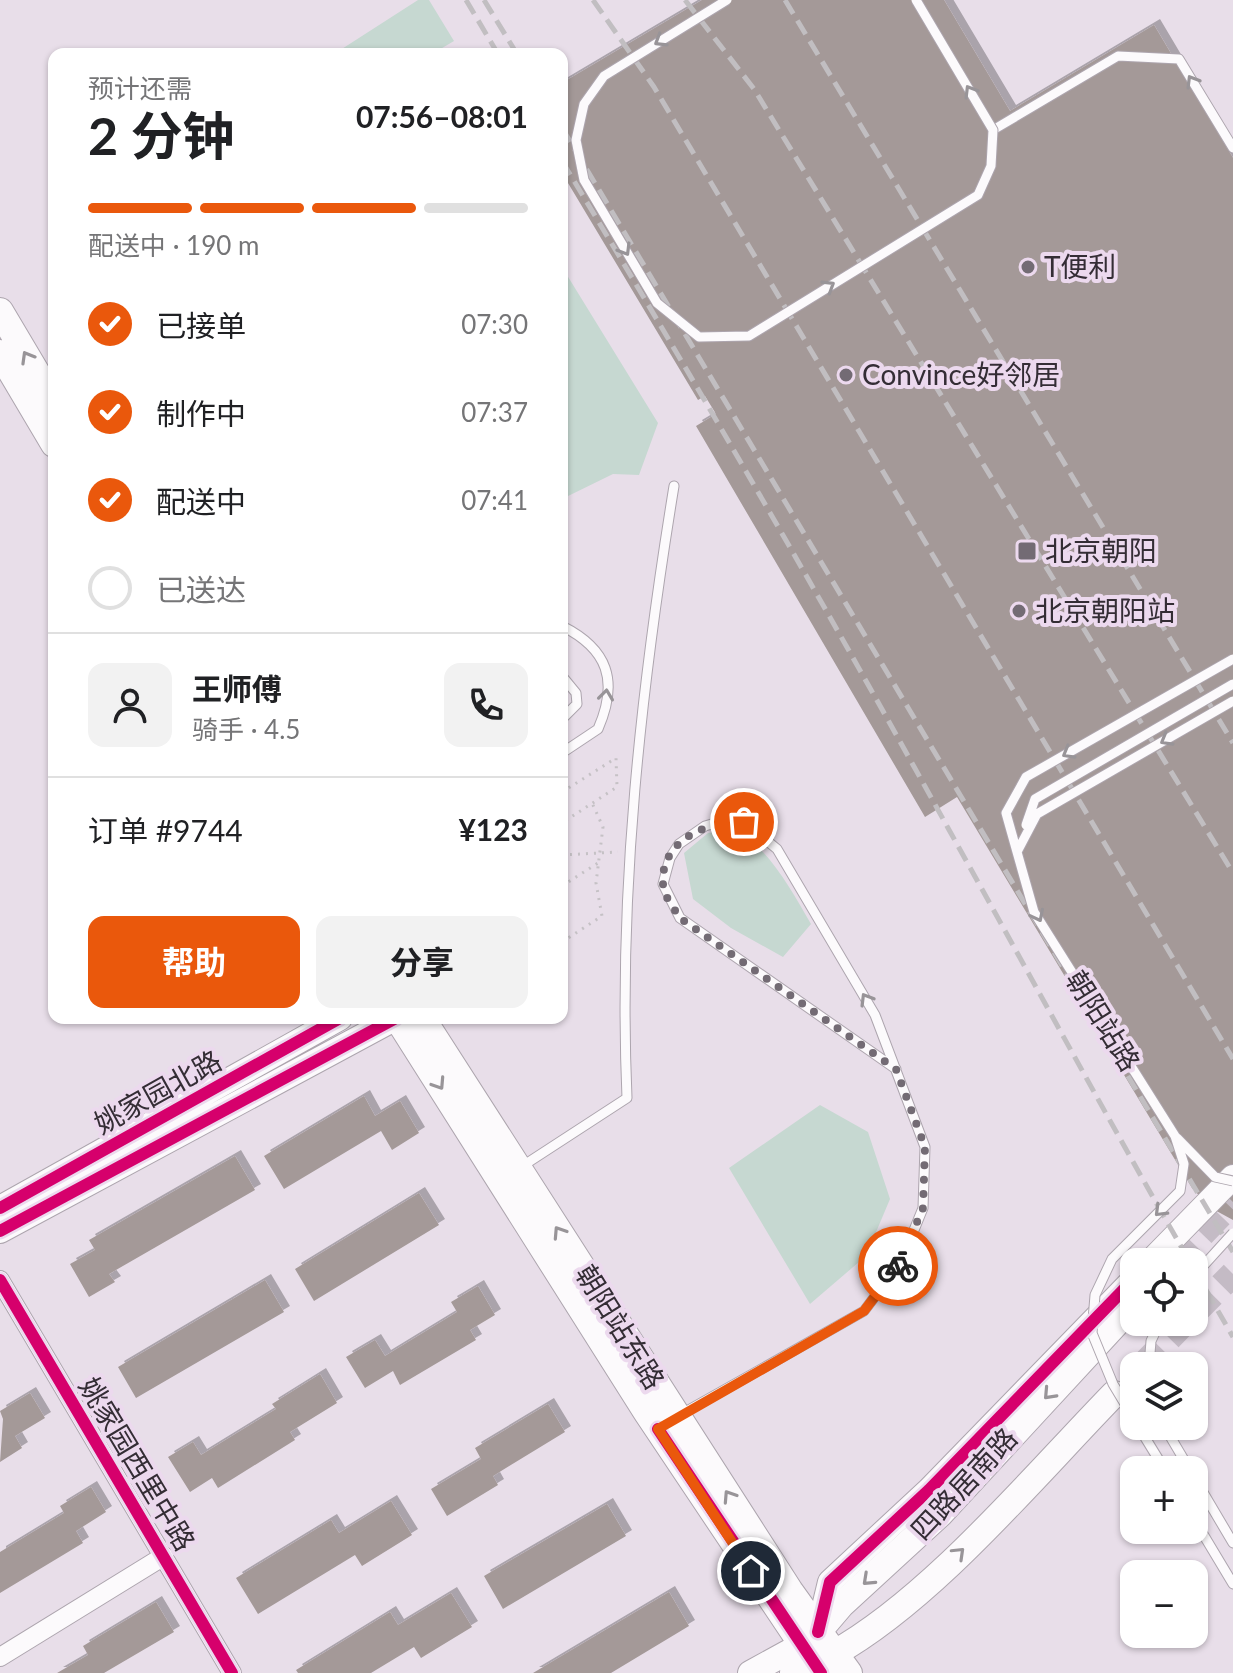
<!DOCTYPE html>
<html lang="zh">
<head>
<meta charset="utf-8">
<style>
	:root { --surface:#fff; --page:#f2f2f2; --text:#202124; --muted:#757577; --line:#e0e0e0; --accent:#ea580c }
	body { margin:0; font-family:Lato,"Noto Sans SC",sans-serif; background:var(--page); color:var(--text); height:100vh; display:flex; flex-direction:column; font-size:30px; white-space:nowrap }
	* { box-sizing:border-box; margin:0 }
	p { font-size:26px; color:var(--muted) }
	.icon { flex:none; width:44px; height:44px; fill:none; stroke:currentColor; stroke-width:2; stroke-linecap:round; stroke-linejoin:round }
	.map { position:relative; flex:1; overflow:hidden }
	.details { position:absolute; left:48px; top:48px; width:520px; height:976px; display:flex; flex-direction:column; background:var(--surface); border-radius:16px; box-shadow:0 2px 6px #0004 }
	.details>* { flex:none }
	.tools { position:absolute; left:1120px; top:1248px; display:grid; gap:16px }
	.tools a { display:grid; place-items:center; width:88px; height:88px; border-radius:16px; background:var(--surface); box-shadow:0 2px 6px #0004; font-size:40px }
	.pin { position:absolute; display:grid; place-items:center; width:68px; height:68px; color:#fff; margin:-34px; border:4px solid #fff; border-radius:50%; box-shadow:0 2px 8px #0007 }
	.courier { position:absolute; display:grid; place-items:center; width:80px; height:80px; margin:-40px; border:6px solid #ea580c; border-radius:50%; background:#fff; color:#222; box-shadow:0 2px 10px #0007 }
	.overview em { font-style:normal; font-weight:700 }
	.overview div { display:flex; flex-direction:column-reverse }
	.overview { display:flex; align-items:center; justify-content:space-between; height:136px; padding:0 40px }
	h1 { font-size:52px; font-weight:700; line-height:60px }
	.bar { display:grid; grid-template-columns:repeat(4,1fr); gap:12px 8px; align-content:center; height:96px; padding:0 40px }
	.bar i { height:10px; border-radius:6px; background:var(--line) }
	.bar .on { background:var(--accent) }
	.bar p { grid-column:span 4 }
	.line { display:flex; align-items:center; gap:20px; padding:0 40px; border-top:2px solid var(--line) }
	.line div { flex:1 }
	.round { display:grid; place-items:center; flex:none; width:84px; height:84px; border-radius:16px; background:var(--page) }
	ol { padding:0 40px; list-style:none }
	li { display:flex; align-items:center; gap:24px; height:88px }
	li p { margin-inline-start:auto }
	li .icon { padding:8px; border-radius:50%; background:var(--accent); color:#fff; stroke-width:4 }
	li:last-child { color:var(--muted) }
	li i { width:44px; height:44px; border:4px solid var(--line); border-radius:50% }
	.primary-button { display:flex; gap:16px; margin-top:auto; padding:16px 40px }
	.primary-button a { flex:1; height:92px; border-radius:16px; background:var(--accent); color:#fff; font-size:32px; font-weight:700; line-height:92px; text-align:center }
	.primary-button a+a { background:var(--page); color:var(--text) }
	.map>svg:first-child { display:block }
	.green { fill:#c6d8d1 }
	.building { fill:#a49998; filter:url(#shadow) }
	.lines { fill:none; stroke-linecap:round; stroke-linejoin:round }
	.secondary-tunnel { stroke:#c4bbc5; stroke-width:26; stroke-dasharray:26 13; stroke-linecap:butt }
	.service-casing { stroke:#ada5ae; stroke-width:11 }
	.minor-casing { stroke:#ada5ae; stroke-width:20 }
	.tertiary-casing { stroke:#ada5ae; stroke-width:26 }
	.secondary-casing { stroke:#ada5ae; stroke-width:28 }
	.path { stroke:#c5c1c5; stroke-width:3; stroke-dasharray:2 6; stroke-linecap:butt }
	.service { stroke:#fcfafc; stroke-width:9 }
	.minor { stroke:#fcfafc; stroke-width:18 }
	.tertiary { stroke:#fcfafc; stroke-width:24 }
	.secondary { stroke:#fcfafc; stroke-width:26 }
	.rail { stroke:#c1bec1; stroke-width:5; stroke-dasharray:16 8; stroke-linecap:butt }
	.service-bridge-casing { stroke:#ada5ae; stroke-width:11; stroke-linecap:butt }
	.service-bridge { stroke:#fcfafc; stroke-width:9 }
	.cycleway-casing { stroke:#ecd9ee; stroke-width:17 }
	.cycleway { stroke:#d6006c; stroke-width:12 }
	.oneway { stroke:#989498 }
	.done { stroke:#736b74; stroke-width:8; stroke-dasharray:0 14.4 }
	.route { stroke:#ea580c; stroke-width:10 }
	.poi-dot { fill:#736b74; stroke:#ecd9ee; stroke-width:3 }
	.labels { text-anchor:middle; stroke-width:8; stroke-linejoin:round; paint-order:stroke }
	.poi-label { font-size:28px; fill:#342d35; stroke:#ecd9ee; text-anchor:start }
	.street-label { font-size:28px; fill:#342d35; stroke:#ecd9ee }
</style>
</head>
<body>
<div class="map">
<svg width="1233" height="1673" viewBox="0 0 1233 1673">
	<defs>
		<filter id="shadow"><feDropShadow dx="6" dy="-6" stdDeviation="0" flood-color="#0004"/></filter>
	</defs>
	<rect width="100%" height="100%" fill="#e8dee9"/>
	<path class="green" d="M418 0H429L454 41 432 54H334Z
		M562 267 658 423 639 475 613 474 562 499Z
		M736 829C771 852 790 888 811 924L783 957 731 928 693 899 684 853 708 833Z
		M820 1105 868 1132 890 1199 866 1256 810 1304 729 1168Z"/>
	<path class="building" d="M702 0H944L1010 111 1154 25 1233 158V1220L1211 1208 1192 1188 957 797 925 817 696 426 716 414 705 396 698 400 562 173V83Z
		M364 1096 375 1116 400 1101 419 1133 392 1150 381 1131 284 1189 264 1156Z
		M235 1156 255 1190 109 1274 115 1282 89 1297 70 1264 95 1250 89 1240Z
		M419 1193 439 1225 314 1301 295 1269Z
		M265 1280 284 1312 136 1398 118 1367Z
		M478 1286 495 1315 470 1330 476 1340 400 1385 393 1371 365 1388 346 1357 375 1340 385 1356 457 1312 451 1302Z
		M320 1374 337 1403 290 1432 295 1440 218 1488 212 1478 190 1492 168 1457 193 1442 201 1455 276 1409 272 1404Z
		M30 1393 45 1418 15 1436 22 1448 0 1462 3 1419 0 1411Z
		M548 1404 565 1432 493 1476 498 1485 447 1516 431 1489 481 1459 475 1448Z
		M91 1487 106 1512 76 1531 83 1543 0 1593V1552L64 1513 60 1506Z
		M391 1501 412 1535 362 1566 355 1555 258 1614 236 1578 331 1520 339 1533Z
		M607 1504 626 1536 503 1609 484 1576Z
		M669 1592 689 1626 611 1673H533Z
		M451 1593 472 1627 421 1658 414 1647 371 1673H298L296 1670 390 1612 398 1625Z
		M156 1602 174 1632 104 1673H57L88 1655 83 1646Z"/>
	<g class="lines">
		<path class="secondary-tunnel" d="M1175 1262 1233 1202
			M1194 1313 1233 1274
			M1142 1366 1185 1322"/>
		<defs>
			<path id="service" d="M993 130 1118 56 1179 59 1233 148
				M562 626C608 649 619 681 598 729L562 753
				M562 676 576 693 577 704 562 719
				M521 1167 627 1098C618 893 641 688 674 486
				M678 1416 864 1311 901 1262 923 1208 925 1147 875 1015 777 849 744 822 722 821 705 826 679 844 670 858 663 884 680 918 896 1069
				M1194 1477 1233 1543
				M1194 1519 1233 1584"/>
			<path id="minor" d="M0 1280 232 1673
				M0 1657 164 1556"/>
			<path id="tertiary" d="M0 1208 340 1018
				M0 1231 396 1018
				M1150 1262 1233 1177
				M750 1673 801 1645 818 1632 830 1582 929 1490 1134 1279
				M792 1673 831 1655"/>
			<path id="secondary" d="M0 311 54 402
				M0 353 54 444
				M397 1018 647 1413 821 1673
				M422 1018 790 1591 849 1673
				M818 1632 841 1605 940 1514 1122 1317
				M833 1654C932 1599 1034 1476 1114 1394"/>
		</defs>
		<use href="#service" class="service-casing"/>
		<use href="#minor" class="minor-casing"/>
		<use href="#tertiary" class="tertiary-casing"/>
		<use href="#secondary" class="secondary-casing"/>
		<path class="path" d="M562 792 616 758 617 787 562 823
			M562 855 618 852
			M562 886 598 863
			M562 942 602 916 596 883 603 827 592 803"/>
		<use href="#service" class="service"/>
		<use href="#minor" class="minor"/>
		<use href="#tertiary" class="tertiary"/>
		<use href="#secondary" class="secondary"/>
		<path class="rail" d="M466 0 498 54
			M484 0 517 54
			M593 0 654 87 1233 1059
			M685 0 754 89 1233 873
			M785 0 1233 743
			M562 128 1233 1252
			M562 161C695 381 824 603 948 828 1029 973 1107 1118 1190 1262
			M1194 1269 1233 1337"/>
		<defs>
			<path id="service-bridge" d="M727 0 604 76 584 104 576 140 584 180 657 303 699 337 749 336 978 195 991 166 993 130 916 0
				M1026 825 1035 799 1233 684
				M1017 852 1006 813 1026 777 1233 659
				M1177 1138 1215 1177 1233 1181
				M1194 1276 1233 1233
				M1149 1366 1151 1341 1160 1322
				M1134 1419 1113 1384 1092 1333 1095 1295 1112 1259 1180 1191 1184 1164 1175 1136 1034 912 1017 852 1037 814 1233 701
				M1138 1426 1165 1470
				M1164 1426 1190 1470"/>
		</defs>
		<use href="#service-bridge" class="service-bridge-casing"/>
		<use href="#service-bridge" class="service-bridge"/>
		<defs>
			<path id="cycleway" d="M0 1208 340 1018
				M0 1231 396 1018
				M0 1280 232 1673
				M658 1429 821 1673
				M818 1632 830 1582 929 1490 1134 1279"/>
		</defs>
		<use href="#cycleway" class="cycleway-casing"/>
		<use href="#cycleway" class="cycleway"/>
	</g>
	<defs><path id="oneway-chevron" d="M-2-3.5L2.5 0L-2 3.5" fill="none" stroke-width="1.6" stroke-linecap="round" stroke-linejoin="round" transform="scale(2)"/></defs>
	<g class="oneway">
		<use href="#oneway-chevron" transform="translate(660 41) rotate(148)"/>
		<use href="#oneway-chevron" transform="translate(1192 81) rotate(-121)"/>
		<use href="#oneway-chevron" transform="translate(970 91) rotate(-121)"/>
		<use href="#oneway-chevron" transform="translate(625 250) rotate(59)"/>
		<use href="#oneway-chevron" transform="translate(829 286) rotate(-32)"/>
		<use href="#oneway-chevron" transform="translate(27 357) rotate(-120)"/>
		<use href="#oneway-chevron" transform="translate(606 695) rotate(-83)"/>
		<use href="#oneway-chevron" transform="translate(1166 740) rotate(150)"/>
		<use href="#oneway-chevron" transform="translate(1068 753) rotate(150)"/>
		<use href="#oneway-chevron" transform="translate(1038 916) rotate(63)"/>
		<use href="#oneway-chevron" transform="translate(866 999) rotate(-121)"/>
		<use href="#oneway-chevron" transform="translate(439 1084) rotate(57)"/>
		<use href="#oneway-chevron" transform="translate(1160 1211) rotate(135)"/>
		<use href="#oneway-chevron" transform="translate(559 1232) rotate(-123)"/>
		<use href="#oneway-chevron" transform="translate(1049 1394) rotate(133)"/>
		<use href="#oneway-chevron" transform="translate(729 1496) rotate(-123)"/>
		<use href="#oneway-chevron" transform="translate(959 1553) rotate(-44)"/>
		<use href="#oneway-chevron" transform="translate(868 1580) rotate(137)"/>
	</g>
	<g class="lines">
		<path class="done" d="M744 822C708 821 660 840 663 884 664 897 674 908 680 918L896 1069 925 1147 923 1208 898 1266"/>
		<path class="route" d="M751 1571 658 1429 864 1311 898 1266"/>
	</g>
	<g class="poi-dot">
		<circle cx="1028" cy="267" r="8"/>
		<circle cx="846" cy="375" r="8"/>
		<rect x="1017" y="541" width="20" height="20" rx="4"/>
		<circle cx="1019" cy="611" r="8"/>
	</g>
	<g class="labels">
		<g class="poi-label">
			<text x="1044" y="277">T便利</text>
			<text x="862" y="385">Convince好邻居</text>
			<text x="1045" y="561">北京朝阳</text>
			<text x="1035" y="621">北京朝阳站</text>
		</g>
		<g class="street-label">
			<text transform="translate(1103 1021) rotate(58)" y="10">朝阳站路</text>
			<text transform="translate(158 1092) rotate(-29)" y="10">姚家园北路</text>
			<text transform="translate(620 1327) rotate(58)" y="10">朝阳站东路</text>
			<text transform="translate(137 1464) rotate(59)" y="10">姚家园西里中路</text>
			<text transform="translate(964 1484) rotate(-47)" y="10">四路居南路</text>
		</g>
	</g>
</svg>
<div class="tools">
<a><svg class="icon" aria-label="locate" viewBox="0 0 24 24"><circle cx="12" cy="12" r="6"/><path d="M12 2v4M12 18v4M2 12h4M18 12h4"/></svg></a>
<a><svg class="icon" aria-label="layers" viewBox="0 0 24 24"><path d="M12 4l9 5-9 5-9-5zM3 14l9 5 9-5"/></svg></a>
<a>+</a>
<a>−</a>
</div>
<div class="pin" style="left:744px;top:822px;background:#ea580c"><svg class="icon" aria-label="bag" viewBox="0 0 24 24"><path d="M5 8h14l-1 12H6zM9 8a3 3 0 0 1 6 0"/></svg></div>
<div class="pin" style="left:751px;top:1571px;background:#1f2937"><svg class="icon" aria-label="home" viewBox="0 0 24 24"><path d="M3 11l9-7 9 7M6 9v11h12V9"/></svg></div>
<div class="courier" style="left:898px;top:1266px"><svg class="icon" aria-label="bike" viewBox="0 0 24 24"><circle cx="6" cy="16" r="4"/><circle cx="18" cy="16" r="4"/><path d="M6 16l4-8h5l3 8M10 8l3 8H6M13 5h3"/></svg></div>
<section class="details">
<div class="overview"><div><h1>2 分钟</h1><p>预计还需</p></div><em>07:56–08:01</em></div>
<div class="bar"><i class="on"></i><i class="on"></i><i class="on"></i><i></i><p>配送中 · 190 m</p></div>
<ol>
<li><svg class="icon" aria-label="check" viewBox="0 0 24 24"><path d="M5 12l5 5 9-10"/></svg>已接单<p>07:30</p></li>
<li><svg class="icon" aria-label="check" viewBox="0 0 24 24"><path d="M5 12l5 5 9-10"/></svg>制作中<p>07:37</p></li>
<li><svg class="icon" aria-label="check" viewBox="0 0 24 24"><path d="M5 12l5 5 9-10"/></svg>配送中<p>07:41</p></li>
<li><i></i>已送达</li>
</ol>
<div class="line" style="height:144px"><a class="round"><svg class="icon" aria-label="person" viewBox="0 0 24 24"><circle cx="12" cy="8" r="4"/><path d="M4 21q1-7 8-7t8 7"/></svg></a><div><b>王师傅</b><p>骑手 · 4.5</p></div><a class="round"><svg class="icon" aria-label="phone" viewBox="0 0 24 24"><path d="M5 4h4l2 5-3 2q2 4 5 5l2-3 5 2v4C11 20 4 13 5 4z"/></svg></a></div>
<div class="line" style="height:104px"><div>订单 #9744</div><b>¥123</b></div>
<div class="primary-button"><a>帮助</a><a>分享</a></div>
</section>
</div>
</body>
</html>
